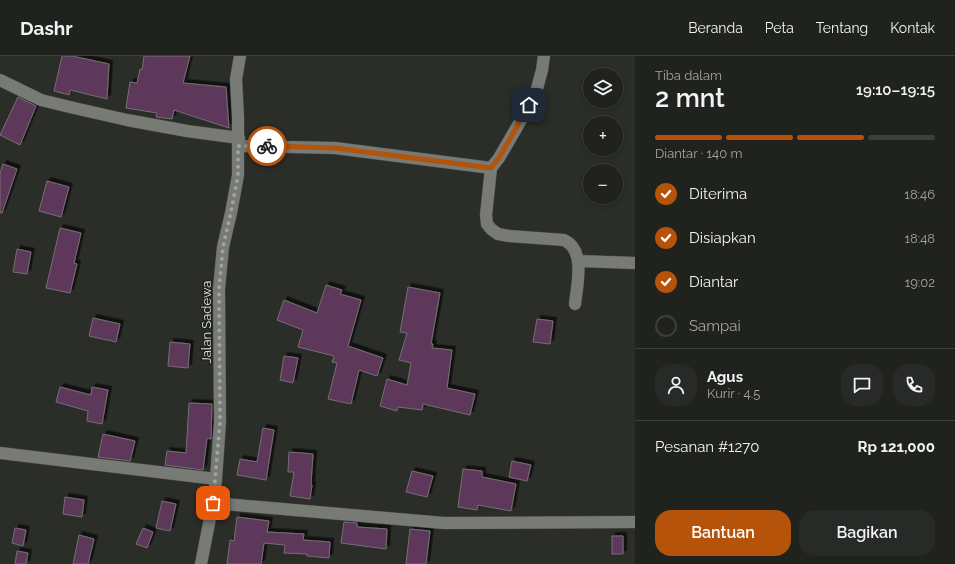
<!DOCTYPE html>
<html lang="id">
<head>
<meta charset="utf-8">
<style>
	:root { --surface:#20221e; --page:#282a27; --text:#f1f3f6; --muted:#a2a4a4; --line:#3d3f3c; --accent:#b45309 }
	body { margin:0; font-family:Raleway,sans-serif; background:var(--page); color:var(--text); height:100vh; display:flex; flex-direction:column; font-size:15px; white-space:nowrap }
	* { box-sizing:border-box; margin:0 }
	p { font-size:13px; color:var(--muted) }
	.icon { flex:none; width:22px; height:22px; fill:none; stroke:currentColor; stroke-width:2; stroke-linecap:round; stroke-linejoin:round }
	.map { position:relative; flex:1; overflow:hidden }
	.drawer { display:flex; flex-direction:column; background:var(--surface); width:320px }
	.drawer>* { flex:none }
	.tools { position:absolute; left:583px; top:12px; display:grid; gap:8px }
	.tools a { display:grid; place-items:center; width:40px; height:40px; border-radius:50%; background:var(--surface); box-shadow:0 2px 6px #0003,0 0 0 1px var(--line); font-size:20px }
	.pin { position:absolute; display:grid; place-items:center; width:34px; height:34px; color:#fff; margin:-17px; border-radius:8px; box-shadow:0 2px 6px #0006 }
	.courier { position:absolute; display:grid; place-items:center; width:40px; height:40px; margin:-20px; border:3px solid #b45309; border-radius:50%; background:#fff; color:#222; box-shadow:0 1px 5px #0007 }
	.head em { font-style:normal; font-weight:600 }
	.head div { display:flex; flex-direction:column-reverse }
	.head { display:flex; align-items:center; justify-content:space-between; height:68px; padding:0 20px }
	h1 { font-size:26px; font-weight:600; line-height:30px }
	.bar { display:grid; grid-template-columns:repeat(4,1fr); gap:6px 4px; align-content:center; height:48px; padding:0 20px }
	.bar i { height:5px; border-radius:3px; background:var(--line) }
	.bar .current { background:var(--accent) }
	.bar p { grid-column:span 4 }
	.line { display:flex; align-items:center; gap:10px; padding:0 20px; border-top:1px solid var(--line) }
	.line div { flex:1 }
	.round { display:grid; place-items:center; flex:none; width:42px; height:42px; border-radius:16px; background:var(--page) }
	ol { padding:0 20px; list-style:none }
	li { display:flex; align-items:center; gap:12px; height:44px }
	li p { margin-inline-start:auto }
	li .icon { padding:4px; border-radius:50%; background:var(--accent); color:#fff; stroke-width:4 }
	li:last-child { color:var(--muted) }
	li i { width:22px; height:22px; border:2px solid var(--line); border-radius:50% }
	.button { display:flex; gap:8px; margin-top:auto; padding:8px 20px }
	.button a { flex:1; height:46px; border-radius:16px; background:var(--accent); color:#fff; font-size:16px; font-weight:600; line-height:46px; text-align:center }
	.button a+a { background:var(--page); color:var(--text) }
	header { display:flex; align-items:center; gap:24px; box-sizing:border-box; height:56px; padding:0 20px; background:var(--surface); border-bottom:1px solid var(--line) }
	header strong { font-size:19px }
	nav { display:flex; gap:22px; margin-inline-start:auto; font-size:14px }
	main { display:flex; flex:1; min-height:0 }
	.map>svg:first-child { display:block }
	.building { fill:#5d385a; stroke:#746f73; filter:url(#shadow) }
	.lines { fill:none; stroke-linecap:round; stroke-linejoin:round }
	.street-casing { stroke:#494a46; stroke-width:13 }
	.street { stroke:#787b75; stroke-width:12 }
	.done { stroke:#a1a39f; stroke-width:4; stroke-dasharray:0 7.2 }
	.route { stroke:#b45309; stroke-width:5 }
	.labels { text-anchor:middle; stroke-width:3; stroke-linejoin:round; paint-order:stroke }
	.street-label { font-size:13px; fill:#e1e2df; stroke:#20231e }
</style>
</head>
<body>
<header>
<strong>Dashr</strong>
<nav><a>Beranda</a><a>Peta</a><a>Tentang</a><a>Kontak</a></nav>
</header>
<main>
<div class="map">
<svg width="635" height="508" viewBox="0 0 635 508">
	<defs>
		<filter id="shadow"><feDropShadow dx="3.5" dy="-3.5" stdDeviation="0" flood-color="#0009"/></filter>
	</defs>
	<rect width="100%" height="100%" fill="#2a2d28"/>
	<path class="building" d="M62 0H72L109 8 107 43 70 34 69 39 54 35Z
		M144 0H190L183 27 226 31 229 72 174 54 172 63 156 61 157 57 126 52 130 26 137 27 140 13 142 14Z
		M18 41 36 50 20 89 0 79Z
		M3 108 17 113 2 157H0V117Z
		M47 125 69 131 61 161 39 155Z
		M60 172 81 177 74 207 77 208 70 237 46 232Z
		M17 193 31 196 27 218 13 216Z
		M326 229 342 234 340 238 361 244 348 290 383 302 377 320 359 314 351 348 328 343 337 307 332 306 334 300 298 291 303 274 277 264 284 244 317 257Z
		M408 231 440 237 431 288H433L432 292 452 294 447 332 475 338 470 359 423 348 422 354 398 351 397 355 380 350 387 323 407 329 411 307 399 304 407 277 400 276Z
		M93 262 120 268 116 286 89 280Z
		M537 263 553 265 550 288 533 286Z
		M170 286 190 288 188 312 168 310Z
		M284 300 298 302 293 327 280 324Z
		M60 331 91 339 92 331 108 334 102 368 87 365 88 355 56 346Z
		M189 347 212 348 211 383 207 382 203 414 165 409 167 395 186 397Z
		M263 372 274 374 266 424 237 419 240 403 257 406Z
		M103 378 135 385 130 405 98 401Z
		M289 396 313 398 311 428 312 429 310 443 290 440 294 416H288Z
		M512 405 531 409 527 425 509 421Z
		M463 413 482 415V421L516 428 511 455 478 449 477 454 458 451Z
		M412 415 433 420 427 441 406 436Z
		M65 441 84 444 82 461 63 458Z
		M162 445 176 448 170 475 156 472Z
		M237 461 269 465 267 476 304 478 303 484 330 486 329 502 307 500V498L284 497 285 489 264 487 261 508H227L230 484 234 485Z
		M344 466 357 467V471L387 473 386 493 341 487Z
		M15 472 26 474 23 490 12 487Z
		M143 472 153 476 147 492 136 488Z
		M410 473 430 475 426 508H406Z
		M79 479 94 483 88 508H73Z
		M612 480H623V498H612Z
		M17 495 28 497 26 508H15Z"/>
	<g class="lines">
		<defs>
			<path id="street" d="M0 24 41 44 74 52 127 64 187 75 239 82
				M238 90 335 92 491 112 499 102 535 40 542 14 544 0
				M491 112 486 159 487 168 491 173 498 178 509 180 564 184C586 194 577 229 575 248
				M579 205 635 207
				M0 397 216 423
				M213 447 444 467 635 466
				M201 508 213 447 216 423 220 366 219 233 223 191 231 157 238 119V61L236 23 240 0"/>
		</defs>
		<use href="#street" class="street-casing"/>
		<use href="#street" class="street"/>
	</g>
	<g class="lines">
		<path class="done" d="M213 447 220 366 219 233 223 191 231 156 238 119V90H267"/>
		<path class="route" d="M267 90 335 92 491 112 499 102 529 49"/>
	</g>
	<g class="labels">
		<g class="street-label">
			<text transform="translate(206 266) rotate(-90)" y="5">Jalan Sadewa</text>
		</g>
	</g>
</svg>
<div class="tools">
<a><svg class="icon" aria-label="layers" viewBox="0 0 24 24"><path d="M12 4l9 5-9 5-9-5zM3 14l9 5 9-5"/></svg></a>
<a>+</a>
<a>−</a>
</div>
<div class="pin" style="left:213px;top:447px;background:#ea580c"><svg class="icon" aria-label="bag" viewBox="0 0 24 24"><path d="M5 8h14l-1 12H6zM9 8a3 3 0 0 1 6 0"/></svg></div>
<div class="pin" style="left:529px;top:49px;background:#1f2937"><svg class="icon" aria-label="home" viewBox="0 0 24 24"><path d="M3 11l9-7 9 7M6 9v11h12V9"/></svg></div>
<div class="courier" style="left:267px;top:90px"><svg class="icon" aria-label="bike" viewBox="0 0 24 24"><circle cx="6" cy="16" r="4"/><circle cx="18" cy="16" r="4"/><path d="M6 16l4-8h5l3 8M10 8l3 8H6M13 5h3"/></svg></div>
</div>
<section class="drawer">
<div class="head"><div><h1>2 mnt</h1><p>Tiba dalam</p></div><em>19:10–19:15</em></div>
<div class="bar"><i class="current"></i><i class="current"></i><i class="current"></i><i></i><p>Diantar · 140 m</p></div>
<ol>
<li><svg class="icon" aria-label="check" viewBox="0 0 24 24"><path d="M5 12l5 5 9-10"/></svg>Diterima<p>18:46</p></li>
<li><svg class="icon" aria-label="check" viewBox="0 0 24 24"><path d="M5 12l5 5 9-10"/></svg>Disiapkan<p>18:48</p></li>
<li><svg class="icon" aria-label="check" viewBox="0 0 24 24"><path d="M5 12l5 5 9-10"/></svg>Diantar<p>19:02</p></li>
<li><i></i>Sampai</li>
</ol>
<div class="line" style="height:72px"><a class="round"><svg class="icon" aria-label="person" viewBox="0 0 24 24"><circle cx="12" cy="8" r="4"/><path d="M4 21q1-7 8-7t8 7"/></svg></a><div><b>Agus</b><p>Kurir · 4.5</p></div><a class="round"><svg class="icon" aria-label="chat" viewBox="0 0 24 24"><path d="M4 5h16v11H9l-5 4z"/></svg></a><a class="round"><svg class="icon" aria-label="phone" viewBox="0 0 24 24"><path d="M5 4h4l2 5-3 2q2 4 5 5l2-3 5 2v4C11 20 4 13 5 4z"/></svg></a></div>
<div class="line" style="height:52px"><div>Pesanan #1270</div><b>Rp 121,000</b></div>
<div class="button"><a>Bantuan</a><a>Bagikan</a></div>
</section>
</main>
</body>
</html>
